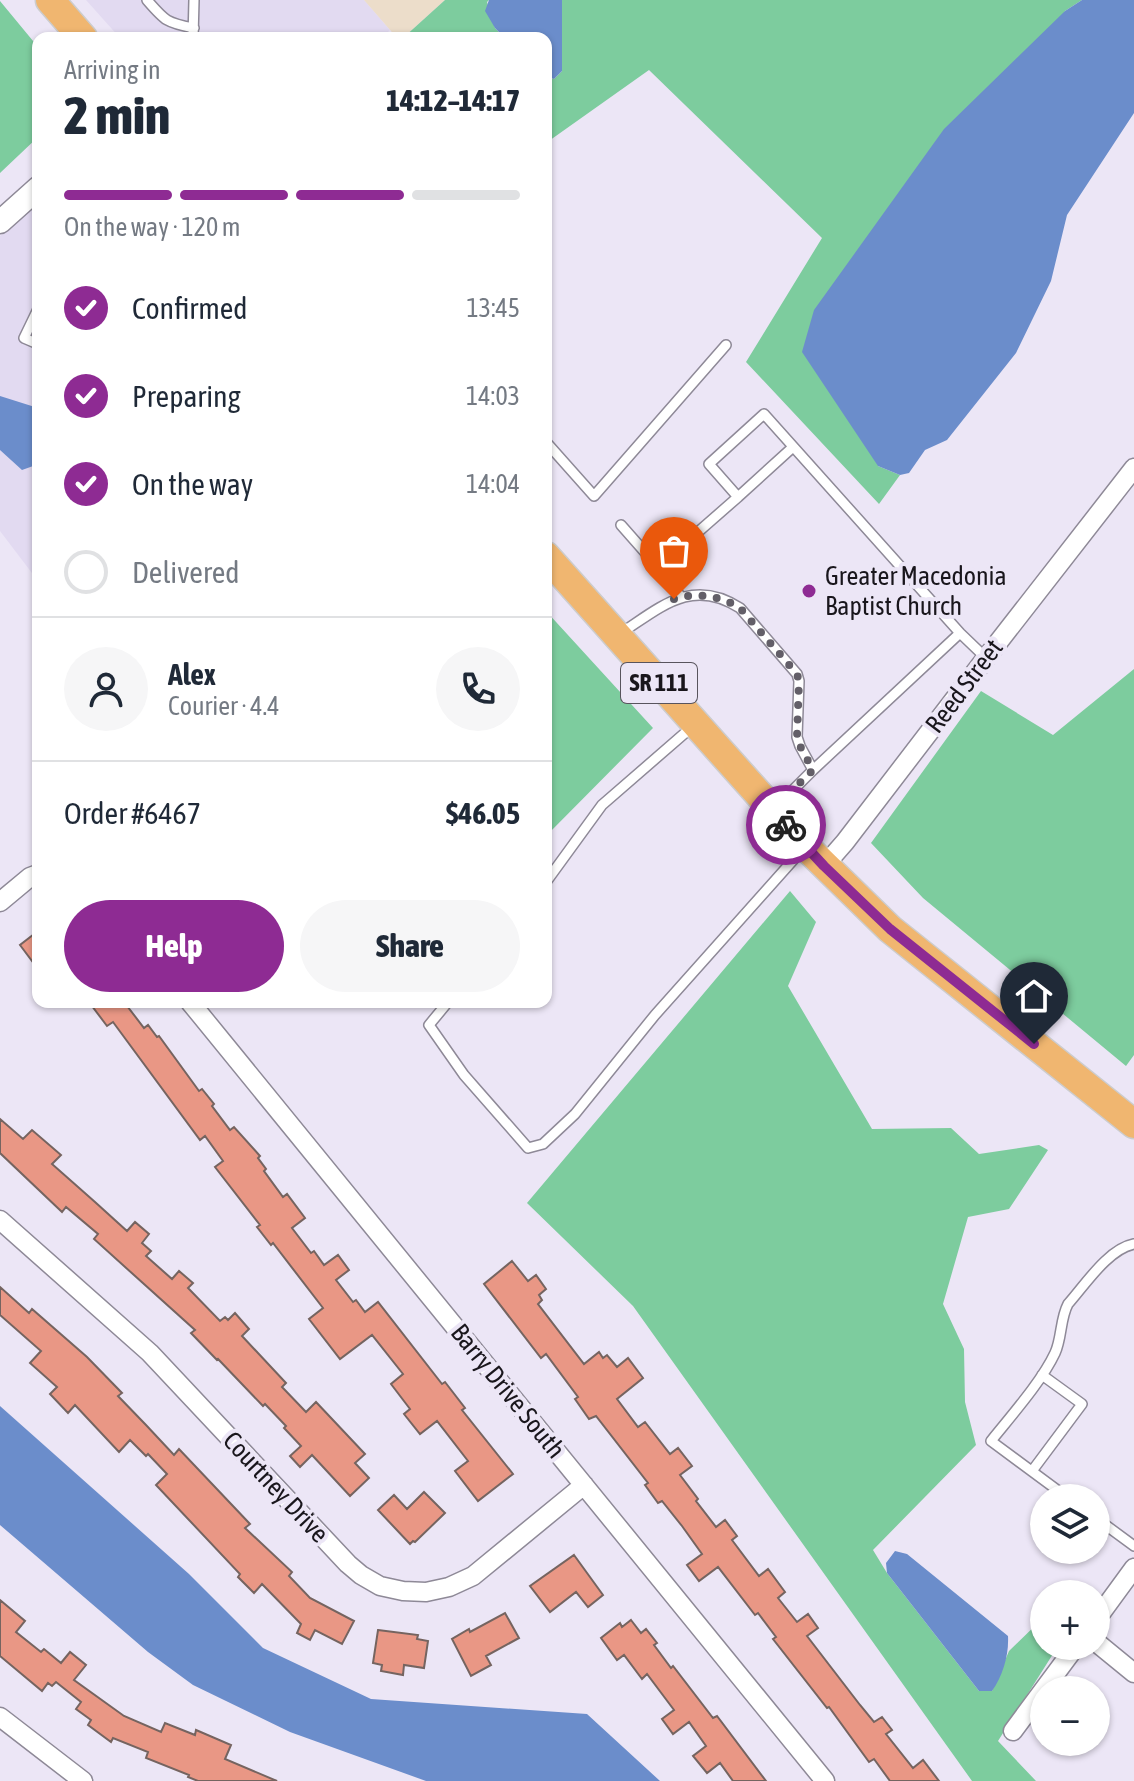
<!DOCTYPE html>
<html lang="en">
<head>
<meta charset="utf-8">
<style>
	:root { --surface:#fff; --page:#f6f6f7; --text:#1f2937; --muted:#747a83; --line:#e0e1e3; --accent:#8e2b93 }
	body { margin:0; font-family:"Asap Condensed",sans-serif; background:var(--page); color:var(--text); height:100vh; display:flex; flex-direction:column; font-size:30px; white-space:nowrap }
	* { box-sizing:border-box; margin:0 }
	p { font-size:26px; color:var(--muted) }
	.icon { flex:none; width:44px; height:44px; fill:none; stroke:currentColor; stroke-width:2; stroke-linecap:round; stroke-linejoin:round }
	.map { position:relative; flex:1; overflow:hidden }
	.panel { position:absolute; left:32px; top:32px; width:520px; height:976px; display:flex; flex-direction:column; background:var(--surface); border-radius:16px; box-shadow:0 2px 6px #0004 }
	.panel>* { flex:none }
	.fabs { position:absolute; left:1030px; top:1484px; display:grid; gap:16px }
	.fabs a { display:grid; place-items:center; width:80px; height:80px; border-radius:50%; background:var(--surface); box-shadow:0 2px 6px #0004; font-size:40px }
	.pin { position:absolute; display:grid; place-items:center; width:68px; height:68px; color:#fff; margin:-82px -34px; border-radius:50% 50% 50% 0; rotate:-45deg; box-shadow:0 0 8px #0007 }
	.pin .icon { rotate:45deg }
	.courier { position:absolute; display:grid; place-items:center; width:80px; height:80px; margin:-40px; border:6px solid #8e2b93; border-radius:50%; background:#fff; color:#222; box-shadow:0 2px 10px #0007 }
	.overview em { font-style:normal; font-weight:800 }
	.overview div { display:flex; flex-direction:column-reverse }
	.overview { display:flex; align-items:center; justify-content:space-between; height:136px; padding:0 32px }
	h1 { font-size:52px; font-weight:800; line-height:60px }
	.bar { display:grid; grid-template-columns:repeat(4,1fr); gap:12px 8px; align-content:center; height:96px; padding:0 32px }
	.bar i { height:10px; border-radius:6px; background:var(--line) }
	.bar .active { background:var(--accent) }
	.bar p { grid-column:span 4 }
	.line { display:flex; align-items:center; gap:20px; padding:0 32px; border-top:2px solid var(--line) }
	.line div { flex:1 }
	.round { display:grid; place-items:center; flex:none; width:84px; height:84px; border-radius:42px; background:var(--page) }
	ol { padding:0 32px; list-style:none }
	li { display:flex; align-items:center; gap:24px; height:88px }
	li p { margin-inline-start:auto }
	li .icon { padding:8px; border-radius:50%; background:var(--accent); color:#fff; stroke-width:4 }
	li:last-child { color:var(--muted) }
	li i { width:44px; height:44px; border:4px solid var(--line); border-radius:50% }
	.action { display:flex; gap:16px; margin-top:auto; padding:16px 32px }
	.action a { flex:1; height:92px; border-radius:48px; background:var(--accent); color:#fff; font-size:32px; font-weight:800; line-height:92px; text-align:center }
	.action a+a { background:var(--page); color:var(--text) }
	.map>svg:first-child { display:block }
	.built { fill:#e2daf1 }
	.industrial { fill:#ecddca }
	.forest { fill:#7dcc9e }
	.water { fill:#6b8dcb }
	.building { fill:#e99785; stroke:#756460; stroke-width:2 }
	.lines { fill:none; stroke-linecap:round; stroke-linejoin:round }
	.service-casing { stroke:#8e8997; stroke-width:12 }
	.minor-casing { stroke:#8e8997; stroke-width:21 }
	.tertiary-casing { stroke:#8e8997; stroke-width:25 }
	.primary-casing { stroke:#cccccd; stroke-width:31 }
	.service { stroke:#fff; stroke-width:9 }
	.minor { stroke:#fff; stroke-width:18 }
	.tertiary { stroke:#fff; stroke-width:22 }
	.primary { stroke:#f0b670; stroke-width:28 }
	.done { stroke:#635f68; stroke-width:8; stroke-dasharray:0 14.4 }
	.route { stroke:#8e2b93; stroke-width:10 }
	.poi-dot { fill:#8e2b93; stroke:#ece6f6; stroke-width:3 }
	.labels { text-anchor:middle; stroke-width:8; stroke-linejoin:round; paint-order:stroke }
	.shield { fill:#ece6f6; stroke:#58545d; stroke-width:2 }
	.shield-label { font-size:24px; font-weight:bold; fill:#19161c }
	.poi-label { font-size:26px; fill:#19161c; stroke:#ece6f6; text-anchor:start }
	.street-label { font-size:26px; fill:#19161c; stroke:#ece6f6 }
</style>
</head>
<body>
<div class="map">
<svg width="1134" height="1781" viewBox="0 0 1134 1781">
	<rect width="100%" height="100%" fill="#ece6f6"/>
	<path class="built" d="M86 0H364L390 30 382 38H120Z
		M38 202V581L0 531V236Z"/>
	<path class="industrial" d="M364 0H445L403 38H397Z"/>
	<path class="forest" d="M445 0H489L487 2 495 28 505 38H403Z
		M562 0H1082L1065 11 878 466 900 475 879 504 746 362 822 238 649 70 546 143V76L554 79 562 71Z
		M0 1 38 47V137L0 173Z
		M546 611 653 728 546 836Z
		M1134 669V1055L1126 1066 923 898 871 843 981 691 1053 735Z
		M790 891 816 922 788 986 872 1129 951 1128 979 1154 1039 1145 1048 1150 1009 1209 968 1217 943 1304 964 1349 965 1402 976 1445 873 1550 887 1573 979 1691H992L1009 1651 1044 1617V1646H1058L998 1741 1036 1781H972L633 1306 527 1203Z"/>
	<path class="water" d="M489 0H562V71L554 79 546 76V38H505L495 28 485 11Z
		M1082 0H1134V113L1067 215 1051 281 1016 353 947 440 925 450 909 473 900 475 878 466 802 352 814 310 944 129 1065 11Z
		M0 396 38 408V460L36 465 22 470 0 450Z
		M0 1406 189 1574 263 1648 371 1699 587 1714 660 1781H426L290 1732 193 1685 148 1652 0 1525Z
		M895 1551 907 1554 1008 1636C1009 1655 1003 1675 992 1691H979L887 1573 886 1563Z"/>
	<path class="building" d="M38 931V969L20 945Z
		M89 1002H124L144 1028 148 1025 157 1037 159 1036 199 1091 202 1089 214 1104 212 1106 230 1130 234 1127 260 1156 258 1158 266 1169 264 1171 283 1197 287 1194 305 1218 292 1228 311 1253 314 1251 324 1265 338 1255 349 1270 336 1280 353 1302 356 1300 365 1312 378 1302 442 1384 445 1382 465 1408 462 1410 513 1474 478 1501 455 1471 468 1461 437 1421 420 1434 404 1414 410 1409 391 1384 403 1374 372 1335 340 1359 309 1319 323 1308 273 1243 271 1245 257 1227 260 1225 215 1167 223 1161 205 1136 200 1140 113 1022 107 1026Z
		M0 1119 23 1139 32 1130 61 1155 52 1164 95 1202 127 1231 135 1222 149 1234 142 1243 151 1251 146 1256 172 1279 179 1271 193 1283 188 1288 220 1321 225 1317 228 1320 235 1313 249 1329 242 1336 286 1383 282 1387 306 1412 316 1402 365 1454 355 1463 369 1478 350 1496 312 1455 300 1467 290 1456 301 1446 284 1428 286 1426 265 1404 263 1406 218 1359 217 1360 191 1333 195 1330 94 1239 98 1234 66 1207 62 1212 0 1153Z
		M512 1261 528 1281 536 1275 546 1289 539 1295 542 1300 538 1304 584 1364 599 1352 603 1358 607 1355 617 1367 628 1358 643 1378 617 1399 638 1427 645 1422 670 1454 678 1448 692 1466 680 1475 698 1499 696 1501 716 1527 725 1520 737 1536 732 1540 759 1576 768 1569 785 1592 778 1598 797 1622 808 1614 818 1628 807 1636 860 1705 874 1722 882 1717 892 1730 886 1734 913 1768 923 1760 939 1781H890L874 1759 869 1762 829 1707 827 1708 773 1639 776 1637 758 1613 755 1615 718 1567 699 1581 687 1565 702 1554 682 1526 662 1501 658 1503 645 1485 648 1483 596 1416 589 1419 575 1399 578 1397 546 1354 541 1358 484 1284Z
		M0 1287 29 1313 32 1309 87 1357 122 1393 118 1396 146 1425 174 1455 179 1449 250 1524 245 1528 292 1572 289 1576 310 1598 354 1621 342 1644 315 1630 310 1640 297 1633 301 1624 262 1584 254 1593 238 1577 240 1574 156 1485 167 1474 148 1454 146 1456 130 1440 119 1452 75 1405 68 1413 50 1394 57 1387 30 1363 41 1351 0 1315Z
		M424 1492 445 1513 415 1542 413 1541 410 1544 378 1510 394 1495 407 1509Z
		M574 1555 603 1595 588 1607 576 1592 550 1612 530 1586Z
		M0 1600 25 1621 16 1632 41 1652 44 1649 61 1663 70 1652 86 1665 74 1680 124 1716 161 1732 165 1723 195 1735 196 1730 231 1745 225 1759 277 1781H198L188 1777 189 1775 146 1758 148 1752 113 1738 111 1742 88 1725 91 1720 76 1709 81 1702 56 1682 52 1686 48 1683 42 1691 0 1656Z
		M505 1613 519 1638 486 1656 491 1665 471 1676 452 1639 469 1629 470 1632Z
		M631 1620 641 1633 646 1629 657 1643 654 1645 671 1668 673 1666 713 1718 717 1716 766 1781H733L720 1763 707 1773 693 1756 706 1746 689 1722 673 1734 662 1719 674 1710 647 1674 642 1679 624 1655 617 1660 601 1638 620 1623 622 1627Z
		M378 1630 418 1635 417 1639 428 1641 424 1668 404 1665 403 1675 381 1671 382 1665 373 1663Z"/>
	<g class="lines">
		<defs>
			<path id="service" d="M147 0C165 21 167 23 194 28
				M193 38 194 0
				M38 309 24 338 38 344
				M546 442 594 496 726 345
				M738 497 793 447
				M621 525 658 567
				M681 597 658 567 738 497 709 464 764 414 960 633 986 658
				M621 633C661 607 692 577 740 608L797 674 799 681 797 737 800 746 813 770 775 808
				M813 770 960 633
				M546 882 602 805 693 726
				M448 1002 429 1025 464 1075 528 1148 543 1144 575 1114 655 1015 803 849
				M1032 1471 1082 1404 1042 1375
				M1068 1498 991 1441C1011 1416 1042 1381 1055 1353 1062 1338 1060 1319 1068 1304 1085 1285 1108 1249 1134 1244
				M1096 1518 1134 1546"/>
			<path id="minor" d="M824 866 845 842 986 658 1134 468
				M0 902 30 877 38 874
				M190 1002 825 1781
				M0 1220 150 1353 348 1564 361 1575 380 1586 403 1591 426 1592 449 1587 473 1576 584 1485
				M1096 1620 1134 1568
				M1096 1642 1134 1673
				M0 1717 83 1781
				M1013 1731 1076 1646"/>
			<path id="tertiary" d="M0 222 38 188"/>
			<path id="primary" d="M50 0 83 38
				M546 556 805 846 890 929 1134 1124"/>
		</defs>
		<use href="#service" class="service-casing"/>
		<use href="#minor" class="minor-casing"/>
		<use href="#tertiary" class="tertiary-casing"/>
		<use href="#primary" class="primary-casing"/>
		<use href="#service" class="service"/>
		<use href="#minor" class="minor"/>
		<use href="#tertiary" class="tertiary"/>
		<use href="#primary" class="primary"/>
	</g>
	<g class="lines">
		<path class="done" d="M674 599C697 592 721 596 740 608L797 674 799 681 797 737 800 746 813 770 772 810 786 825"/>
		<path class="route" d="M786 825 824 866 890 929 1034 1044"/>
	</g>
	<circle class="poi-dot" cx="809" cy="591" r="8"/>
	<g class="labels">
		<rect class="shield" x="621" y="663" width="76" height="40" rx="6"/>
		<g class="shield-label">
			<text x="659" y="691">SR 111</text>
		</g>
		<g class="poi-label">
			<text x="825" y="585">Greater Macedonia<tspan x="825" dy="30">Baptist Church</tspan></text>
		</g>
		<g class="street-label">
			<text transform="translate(964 686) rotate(-53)" y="9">Reed Street</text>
			<text transform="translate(508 1391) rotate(51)" y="9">Barry Drive South</text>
			<text transform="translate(276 1487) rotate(47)" y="9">Courtney Drive</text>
		</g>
	</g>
</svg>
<div class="fabs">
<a><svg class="icon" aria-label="layers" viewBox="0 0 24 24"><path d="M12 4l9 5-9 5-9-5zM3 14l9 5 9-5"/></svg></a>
<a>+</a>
<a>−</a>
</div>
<div class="pin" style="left:674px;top:599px;background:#ea580c"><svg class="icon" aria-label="bag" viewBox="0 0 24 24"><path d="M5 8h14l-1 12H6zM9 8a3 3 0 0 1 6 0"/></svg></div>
<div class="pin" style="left:1034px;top:1044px;background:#1f2937"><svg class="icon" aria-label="home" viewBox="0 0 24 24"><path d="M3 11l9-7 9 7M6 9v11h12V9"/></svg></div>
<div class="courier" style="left:786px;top:825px"><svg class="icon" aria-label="bike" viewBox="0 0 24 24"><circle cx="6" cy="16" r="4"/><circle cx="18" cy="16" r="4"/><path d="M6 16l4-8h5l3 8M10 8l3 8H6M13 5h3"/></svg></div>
<section class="panel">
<div class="overview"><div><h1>2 min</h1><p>Arriving in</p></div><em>14:12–14:17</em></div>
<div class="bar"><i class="active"></i><i class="active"></i><i class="active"></i><i></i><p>On the way · 120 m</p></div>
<ol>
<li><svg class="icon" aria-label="check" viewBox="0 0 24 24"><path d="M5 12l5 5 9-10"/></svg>Confirmed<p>13:45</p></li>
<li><svg class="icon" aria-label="check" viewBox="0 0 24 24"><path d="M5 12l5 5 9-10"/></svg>Preparing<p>14:03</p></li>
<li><svg class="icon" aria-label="check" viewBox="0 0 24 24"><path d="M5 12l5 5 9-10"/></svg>On the way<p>14:04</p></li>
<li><i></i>Delivered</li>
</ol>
<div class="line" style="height:144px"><a class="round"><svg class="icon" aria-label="person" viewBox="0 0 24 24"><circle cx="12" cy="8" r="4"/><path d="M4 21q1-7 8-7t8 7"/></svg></a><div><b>Alex</b><p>Courier · 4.4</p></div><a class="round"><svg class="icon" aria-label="phone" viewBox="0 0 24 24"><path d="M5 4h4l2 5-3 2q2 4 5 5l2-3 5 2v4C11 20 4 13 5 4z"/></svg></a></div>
<div class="line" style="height:104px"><div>Order #6467</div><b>$46.05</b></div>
<div class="action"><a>Help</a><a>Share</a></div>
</section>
</div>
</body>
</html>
